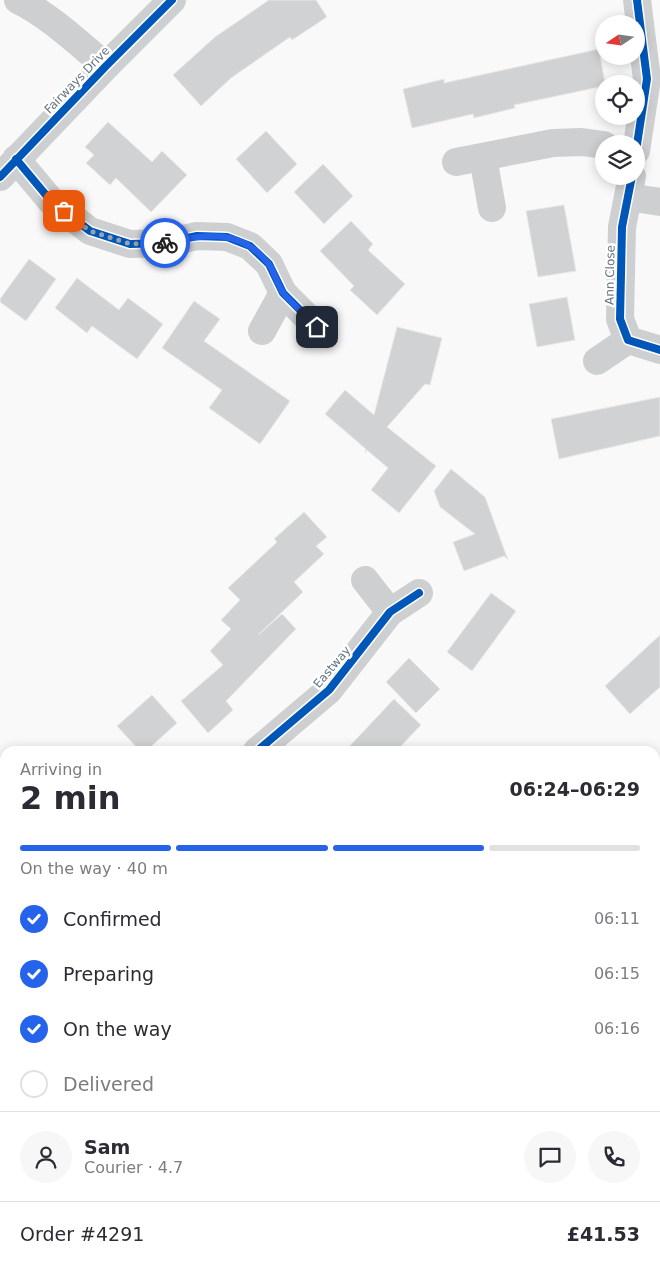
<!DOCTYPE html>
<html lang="en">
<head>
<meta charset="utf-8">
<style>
	:root { --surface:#fff; --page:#f7f7f7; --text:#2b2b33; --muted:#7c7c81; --line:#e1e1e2; --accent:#2563eb }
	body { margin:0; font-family:"DejaVu Sans",sans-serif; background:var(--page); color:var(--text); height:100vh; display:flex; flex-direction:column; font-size:19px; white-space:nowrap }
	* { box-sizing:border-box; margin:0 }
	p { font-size:16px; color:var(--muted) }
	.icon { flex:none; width:28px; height:28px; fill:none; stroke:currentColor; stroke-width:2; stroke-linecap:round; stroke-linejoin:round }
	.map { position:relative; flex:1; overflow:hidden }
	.sheet { position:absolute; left:0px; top:746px; width:660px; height:531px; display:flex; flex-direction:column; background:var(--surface); border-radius:15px 15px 0 0; box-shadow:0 2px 12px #0003 }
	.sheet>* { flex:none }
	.needle { width:32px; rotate:257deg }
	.controls { position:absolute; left:595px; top:15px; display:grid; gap:10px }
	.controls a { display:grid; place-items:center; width:50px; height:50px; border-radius:50%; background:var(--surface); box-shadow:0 2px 12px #0003; font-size:25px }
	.pin { position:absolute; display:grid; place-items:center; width:42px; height:42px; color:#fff; margin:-21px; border-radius:10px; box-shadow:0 2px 8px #0006 }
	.courier { position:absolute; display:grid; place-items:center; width:50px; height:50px; margin:-25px; border:4px solid #2563eb; border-radius:50%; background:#fff; color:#222; box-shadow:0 1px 6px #0007 }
	.head em { font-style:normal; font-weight:600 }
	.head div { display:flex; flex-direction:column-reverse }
	.head { display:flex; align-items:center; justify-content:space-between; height:85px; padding:0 20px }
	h1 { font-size:32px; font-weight:600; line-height:38px }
	.bar { display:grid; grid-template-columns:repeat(4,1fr); gap:8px 5px; align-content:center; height:60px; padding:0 20px }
	.bar i { height:6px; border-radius:4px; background:var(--line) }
	.bar .current { background:var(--accent) }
	.bar p { grid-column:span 4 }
	.line { display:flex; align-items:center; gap:12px; padding:0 20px; border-top:1px solid var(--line) }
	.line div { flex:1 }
	.round { display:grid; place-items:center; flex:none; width:52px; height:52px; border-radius:26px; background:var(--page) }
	ol { padding:0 20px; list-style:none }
	li { display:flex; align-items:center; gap:15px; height:55px }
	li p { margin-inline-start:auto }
	li .icon { padding:5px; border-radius:50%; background:var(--accent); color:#fff; stroke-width:4 }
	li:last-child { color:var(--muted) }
	li i { width:28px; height:28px; border:2px solid var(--line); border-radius:50% }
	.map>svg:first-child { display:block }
	.building { fill:#d0d2d3; stroke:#e8e8e8 }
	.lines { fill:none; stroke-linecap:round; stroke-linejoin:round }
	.street { stroke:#cecfd0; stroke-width:28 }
	.cycleway-casing { stroke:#fff; stroke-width:11 }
	.cycleway { stroke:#0057b8; stroke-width:8 }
	.done { stroke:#99a4ac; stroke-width:5; stroke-dasharray:0 9 }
	.route { stroke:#2563eb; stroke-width:6 }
	.labels { text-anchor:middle; stroke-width:5; stroke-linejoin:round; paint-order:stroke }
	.street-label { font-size:12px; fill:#657683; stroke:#fff }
</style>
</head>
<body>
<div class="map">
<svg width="660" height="1277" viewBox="0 0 660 1277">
	<rect width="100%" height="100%" fill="#f9f9f9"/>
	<path class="building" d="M269 0H316L327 17 292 40 290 37 231 78 201 106 173 75 215 37Z
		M599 49 605 84 604 86 514 105 515 108 474 118 473 114 412 128 403 89 444 79V83Z
		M108 122 152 162 162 151 187 175 151 212 116 178 110 185 86 163 94 155 85 147Z
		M266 131 297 164 267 193 236 159Z
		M323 164 353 196 324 224 294 192Z
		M564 205 576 271 538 277 526 211Z
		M351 221 373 244 368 250 405 284 377 315 350 290 354 286 320 251Z
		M29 259 56 279 26 321 0 302V299Z
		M77 278 119 310 128 298 163 324 137 359 92 326 87 333 55 308Z
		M567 297 575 340 537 347 529 304Z
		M194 301 220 319 204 341 290 401 260 444 209 408 222 390 162 348Z
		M397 327 442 338 430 385 425 384 387 427 436 466 399 513 371 490 388 468 367 450 365 453 366 449 325 414 345 390 374 415Z
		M660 397V436L559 459 551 419Z
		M451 469 485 497 508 560 504 556 464 571 453 542 475 534 440 507 434 491Z
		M304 512 327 537 316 546 324 554 294 582 303 592 258 635 282 614 296 629 226 701 233 710 208 733 181 701 223 665 210 651 231 629 221 620 240 600 228 588 277 542 274 539Z
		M491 593 516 611 472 671 447 652Z
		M660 635V687L630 714 605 686Z
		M409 658 440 689 416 713 386 682Z
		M152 695 177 723 146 751H140L117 726Z
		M394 699 421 725 396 751H345Z"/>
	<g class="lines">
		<path class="street" d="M18 0C50 16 78 43 106 66
			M636 151 647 79 637 0
			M483 157 492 208
			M16 159 51 201 90 231 130 244 165 243 197 236 227 237 250 246 269 264 283 293 317 327
			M456 162 553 143 582 142 604 145
			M632 176 622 227 621 274 620 319 628 340 660 350
			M0 177 106 66 172 0
			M628 197 660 202
			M262 331 283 293
			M597 361 628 340
			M365 580 390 612
			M257 751 329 690 390 612 419 593
			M655 811 660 807
			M0 877 5 874
			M0 1003 5 1010
			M525 1272 526 1277
			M163 1277 168 1272"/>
		<defs>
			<path id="cycleway" d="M636 151 647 79 637 0
				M16 159 51 201 90 231 130 244 165 243 197 236 227 237 250 246 269 264 283 293 317 327
				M632 176 622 227 621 274 620 319 628 340 660 350
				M0 177 106 66 172 0
				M257 751 329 690 390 612 419 593"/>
		</defs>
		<use href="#cycleway" class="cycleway-casing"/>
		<use href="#cycleway" class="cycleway"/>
	</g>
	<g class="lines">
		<path class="done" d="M64 211 90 231 130 244 165 243"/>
		<path class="route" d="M165 243C204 235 239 227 268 263 275 272 277 285 284 294 294 306 306 316 317 327"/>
	</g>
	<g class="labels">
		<g class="street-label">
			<text transform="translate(77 80) rotate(-46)" y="4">Fairways Drive</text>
			<text transform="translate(610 275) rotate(-89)" y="4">Ann Close</text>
			<text transform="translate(332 667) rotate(-50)" y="4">Eastway</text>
		</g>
	</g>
</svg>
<div class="controls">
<a><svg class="needle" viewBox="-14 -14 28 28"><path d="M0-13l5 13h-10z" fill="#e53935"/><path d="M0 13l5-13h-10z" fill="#7c7c81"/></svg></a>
<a><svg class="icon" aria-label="locate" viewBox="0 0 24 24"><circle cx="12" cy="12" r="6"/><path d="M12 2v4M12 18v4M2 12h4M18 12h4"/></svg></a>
<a><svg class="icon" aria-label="layers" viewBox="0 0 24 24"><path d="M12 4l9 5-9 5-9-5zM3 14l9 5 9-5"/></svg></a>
</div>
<div class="pin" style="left:64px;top:211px;background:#ea580c"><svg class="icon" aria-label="bag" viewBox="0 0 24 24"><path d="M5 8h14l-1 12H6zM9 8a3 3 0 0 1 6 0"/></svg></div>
<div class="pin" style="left:317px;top:327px;background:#1f2937"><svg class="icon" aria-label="home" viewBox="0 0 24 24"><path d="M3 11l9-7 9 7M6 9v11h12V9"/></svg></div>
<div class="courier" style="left:165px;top:243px"><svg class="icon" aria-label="bike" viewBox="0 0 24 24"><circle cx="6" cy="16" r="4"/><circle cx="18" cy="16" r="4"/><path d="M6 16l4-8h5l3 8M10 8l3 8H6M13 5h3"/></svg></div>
<section class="sheet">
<div class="head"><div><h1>2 min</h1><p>Arriving in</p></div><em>06:24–06:29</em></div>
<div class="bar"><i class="current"></i><i class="current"></i><i class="current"></i><i></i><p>On the way · 40 m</p></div>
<ol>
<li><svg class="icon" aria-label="check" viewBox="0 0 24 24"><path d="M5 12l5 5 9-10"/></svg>Confirmed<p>06:11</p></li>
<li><svg class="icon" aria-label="check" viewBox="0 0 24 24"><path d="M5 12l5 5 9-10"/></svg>Preparing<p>06:15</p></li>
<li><svg class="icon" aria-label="check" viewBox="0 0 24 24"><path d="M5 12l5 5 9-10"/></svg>On the way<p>06:16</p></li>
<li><i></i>Delivered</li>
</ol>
<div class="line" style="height:90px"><a class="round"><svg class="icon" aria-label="person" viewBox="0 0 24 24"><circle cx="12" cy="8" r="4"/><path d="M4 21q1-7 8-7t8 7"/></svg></a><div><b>Sam</b><p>Courier · 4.7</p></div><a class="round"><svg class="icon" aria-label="chat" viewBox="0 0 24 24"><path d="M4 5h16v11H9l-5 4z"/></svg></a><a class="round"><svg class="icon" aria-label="phone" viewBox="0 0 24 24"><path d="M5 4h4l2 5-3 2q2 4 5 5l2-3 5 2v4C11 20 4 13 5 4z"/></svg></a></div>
<div class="line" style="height:65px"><div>Order #4291</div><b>£41.53</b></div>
</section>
</div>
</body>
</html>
